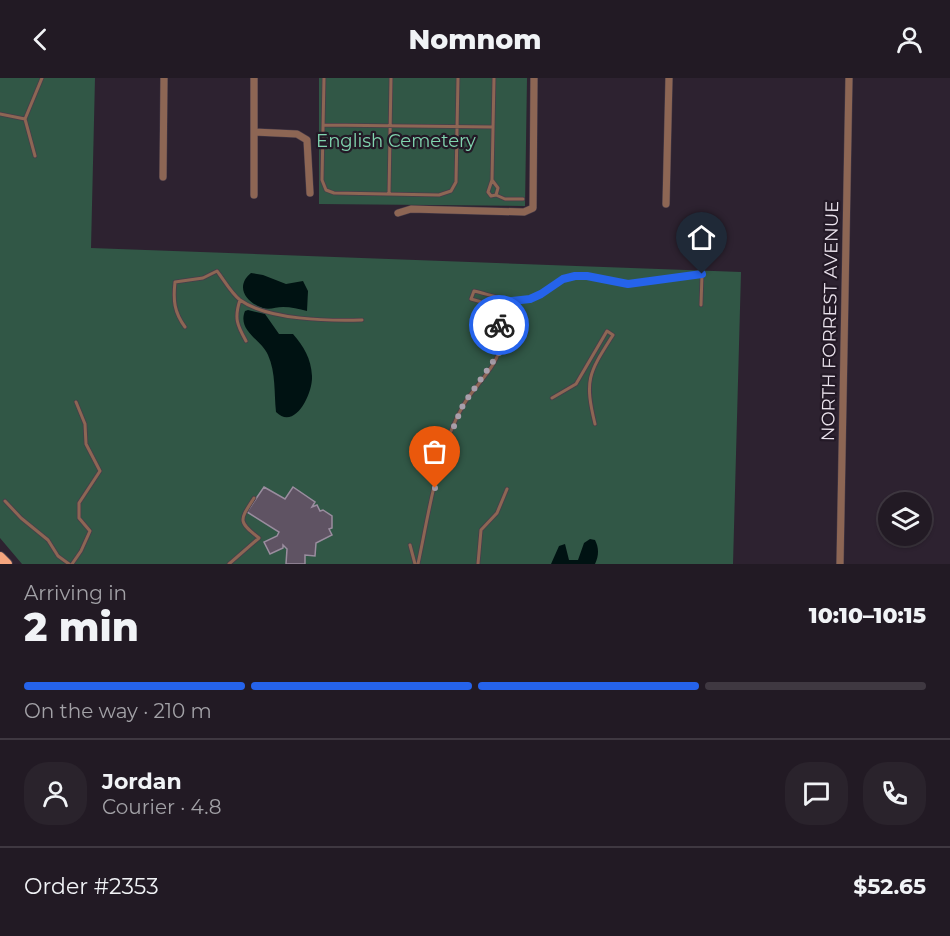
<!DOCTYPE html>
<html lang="en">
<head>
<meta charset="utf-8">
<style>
	:root { --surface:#221a24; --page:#2a232c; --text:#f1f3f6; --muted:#a2a1a6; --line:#3f3841; --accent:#2563eb }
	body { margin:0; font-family:Montserrat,sans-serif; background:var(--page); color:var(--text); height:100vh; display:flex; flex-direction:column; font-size:22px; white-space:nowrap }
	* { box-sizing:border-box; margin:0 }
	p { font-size:20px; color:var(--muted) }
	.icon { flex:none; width:33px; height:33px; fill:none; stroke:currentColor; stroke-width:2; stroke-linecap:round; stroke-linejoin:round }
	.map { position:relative; height:486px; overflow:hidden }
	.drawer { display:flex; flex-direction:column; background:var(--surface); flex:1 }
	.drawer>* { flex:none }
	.buttons { position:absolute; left:878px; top:414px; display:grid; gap:12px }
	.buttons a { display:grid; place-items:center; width:54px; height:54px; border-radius:50%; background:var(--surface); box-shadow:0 2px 4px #0004,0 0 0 2px var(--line); font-size:30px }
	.pin { position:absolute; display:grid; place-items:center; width:51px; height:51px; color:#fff; margin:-62px -26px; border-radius:50% 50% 50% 0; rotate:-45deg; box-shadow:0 0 6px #0007 }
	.pin .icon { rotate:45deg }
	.courier { position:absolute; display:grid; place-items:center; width:60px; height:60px; margin:-30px; border:4px solid #2563eb; border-radius:50%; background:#fff; color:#222; box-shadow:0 2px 8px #0007 }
	.head em { font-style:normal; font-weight:800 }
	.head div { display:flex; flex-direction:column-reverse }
	.head { display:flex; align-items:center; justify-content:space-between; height:102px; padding:0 24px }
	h1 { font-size:39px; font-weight:800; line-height:45px }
	.bar { display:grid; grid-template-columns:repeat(4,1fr); gap:9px 6px; align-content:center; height:72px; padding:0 24px }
	.bar i { height:8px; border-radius:4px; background:var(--line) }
	.bar .active { background:var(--accent) }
	.bar p { grid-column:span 4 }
	.line { display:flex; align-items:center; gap:15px; padding:0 24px; border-top:2px solid var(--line) }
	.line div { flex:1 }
	.round { display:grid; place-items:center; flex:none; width:63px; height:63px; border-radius:24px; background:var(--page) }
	header { display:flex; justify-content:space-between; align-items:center; height:78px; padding:0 24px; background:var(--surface); font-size:27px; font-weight:800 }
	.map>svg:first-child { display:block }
	.green { fill:#315746 }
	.water { fill:#001212 }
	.building { fill:#5f5363; stroke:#9a8d9f; stroke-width:1.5 }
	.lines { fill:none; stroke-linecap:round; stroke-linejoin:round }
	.service-casing { stroke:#483d4a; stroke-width:4.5 }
	.minor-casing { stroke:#483d4a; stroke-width:8 }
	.primary-casing { stroke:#483d4a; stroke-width:12 }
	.service { stroke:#8d6654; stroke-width:3 }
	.minor { stroke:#8d6654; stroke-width:7 }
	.primary { stroke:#f5a57e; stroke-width:10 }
	.done { stroke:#a89fab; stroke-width:6; stroke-dasharray:0 10.8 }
	.route { stroke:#2563eb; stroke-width:8 }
	.labels { text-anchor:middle; stroke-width:4.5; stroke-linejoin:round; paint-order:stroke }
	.park-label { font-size:18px; fill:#81d4af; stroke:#231926 }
	.street-label { font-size:18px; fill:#ebe3ed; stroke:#231926 }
</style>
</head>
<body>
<header><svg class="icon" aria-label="back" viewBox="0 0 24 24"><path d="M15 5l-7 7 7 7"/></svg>Nomnom<svg class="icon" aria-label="person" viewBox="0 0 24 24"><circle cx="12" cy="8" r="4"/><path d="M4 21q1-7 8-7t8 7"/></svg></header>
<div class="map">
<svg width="950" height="486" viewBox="0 0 950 486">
	<rect width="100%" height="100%" fill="#2d2230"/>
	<path class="green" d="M0 0H95L91 170 741 194 733 486H22L0 460Z
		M319 0H527L525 128 319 126Z"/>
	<path class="water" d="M251 195 263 197 286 206 303 203 308 213 307 233C299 231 291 229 283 229 276 229 270 232 263 230 247 225 234 209 251 195Z
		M248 232 265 236 279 256H293C304 269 311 280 312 298 313 315 295 353 276 334 274 315 276 295 268 277 261 261 237 253 245 233Z
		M590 461 595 462C599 470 599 477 595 486H551L559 468 565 466 569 482H578L584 465Z"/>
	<path class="building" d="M264 409 285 421 293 409 315 424 312 429 317 427 320 433 323 432 332 438V450L329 451 332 457 316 465 315 478 305 477V486H286L287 471 283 467V470L270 476 264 464 277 458 279 454 247 434Z"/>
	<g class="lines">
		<defs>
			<path id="service" d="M324 0 322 102 326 112 334 115 439 117 451 113 456 104 458 0
				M0 36 25 41
				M324 47 493 49
				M35 78 25 41 42 0
				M492 102 498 110 496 117 491 118 488 114 492 102 494 0
				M389 116 391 0
				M496 117 505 121H523
				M240 222C234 240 237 247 246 263
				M499 239 511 224
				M185 249C174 234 173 222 175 204L203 200 217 193C224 202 231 215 240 222 268 242 329 243 362 242
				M552 320 576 306 607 253 613 257C589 295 584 301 595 346
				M5 423 21 440 48 462 58 478 69 486
				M410 467 415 486
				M72 486 81 473 90 453 79 440V425L100 393 86 366 85 346 76 324
				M229 486 259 460C237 443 240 442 254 420
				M418 486C429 435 437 372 464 326 475 307 500 287 501 263 502 237 497 227 471 221L474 213C496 218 519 229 541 216 552 210 559 201 573 199 592 196 609 206 628 206 653 206 678 197 702 196L701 227
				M478 486 481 452 497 435 507 411"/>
			<path id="minor" d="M254 54 297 56 307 62 310 115
				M163 99 164 0
				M254 117V0
				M666 126 669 0
				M398 135 411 131 524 134 533 130 534 0
				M840 486 849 0"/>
			<path id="primary" d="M0 479 7 486"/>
		</defs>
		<use href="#service" class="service-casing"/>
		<use href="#minor" class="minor-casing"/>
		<use href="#primary" class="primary-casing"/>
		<use href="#service" class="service"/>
		<use href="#minor" class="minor"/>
		<use href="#primary" class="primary"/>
	</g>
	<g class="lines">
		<path class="done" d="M435 410 444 372 463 327 499 275 501 263 499 247"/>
		<path class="route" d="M499 247V238L512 223 530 221 541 216 563 201 575 198H587L628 206 702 196"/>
	</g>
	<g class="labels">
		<g class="park-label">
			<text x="396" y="69">English Cemetery</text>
		</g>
		<g class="street-label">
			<text transform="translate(830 243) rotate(-89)" y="6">NORTH FORREST AVENUE</text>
		</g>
	</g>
</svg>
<div class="buttons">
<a><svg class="icon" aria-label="layers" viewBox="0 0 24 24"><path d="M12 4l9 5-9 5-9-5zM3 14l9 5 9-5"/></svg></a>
</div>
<div class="pin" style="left:435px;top:410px;background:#ea580c"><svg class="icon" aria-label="bag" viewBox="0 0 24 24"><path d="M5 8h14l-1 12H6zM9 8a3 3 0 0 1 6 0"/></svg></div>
<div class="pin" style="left:702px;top:196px;background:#1f2937"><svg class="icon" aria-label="home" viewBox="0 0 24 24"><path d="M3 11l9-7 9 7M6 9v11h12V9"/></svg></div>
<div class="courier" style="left:499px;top:247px"><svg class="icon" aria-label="bike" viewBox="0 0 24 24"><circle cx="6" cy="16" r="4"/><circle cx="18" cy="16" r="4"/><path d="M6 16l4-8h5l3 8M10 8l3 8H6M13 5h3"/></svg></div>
</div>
<section class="drawer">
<div class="head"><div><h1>2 min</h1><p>Arriving in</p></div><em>10:10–10:15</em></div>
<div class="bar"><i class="active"></i><i class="active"></i><i class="active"></i><i></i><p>On the way · 210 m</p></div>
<div class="line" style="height:108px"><a class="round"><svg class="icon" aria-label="person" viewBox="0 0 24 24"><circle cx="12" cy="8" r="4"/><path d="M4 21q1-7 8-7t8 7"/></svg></a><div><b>Jordan</b><p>Courier · 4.8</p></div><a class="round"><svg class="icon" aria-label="chat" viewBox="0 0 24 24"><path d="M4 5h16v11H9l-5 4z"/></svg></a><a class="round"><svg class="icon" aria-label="phone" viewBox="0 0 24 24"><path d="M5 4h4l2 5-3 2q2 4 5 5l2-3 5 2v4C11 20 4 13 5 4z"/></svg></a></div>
<div class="line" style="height:78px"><div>Order #2353</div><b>$52.65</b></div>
</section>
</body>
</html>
